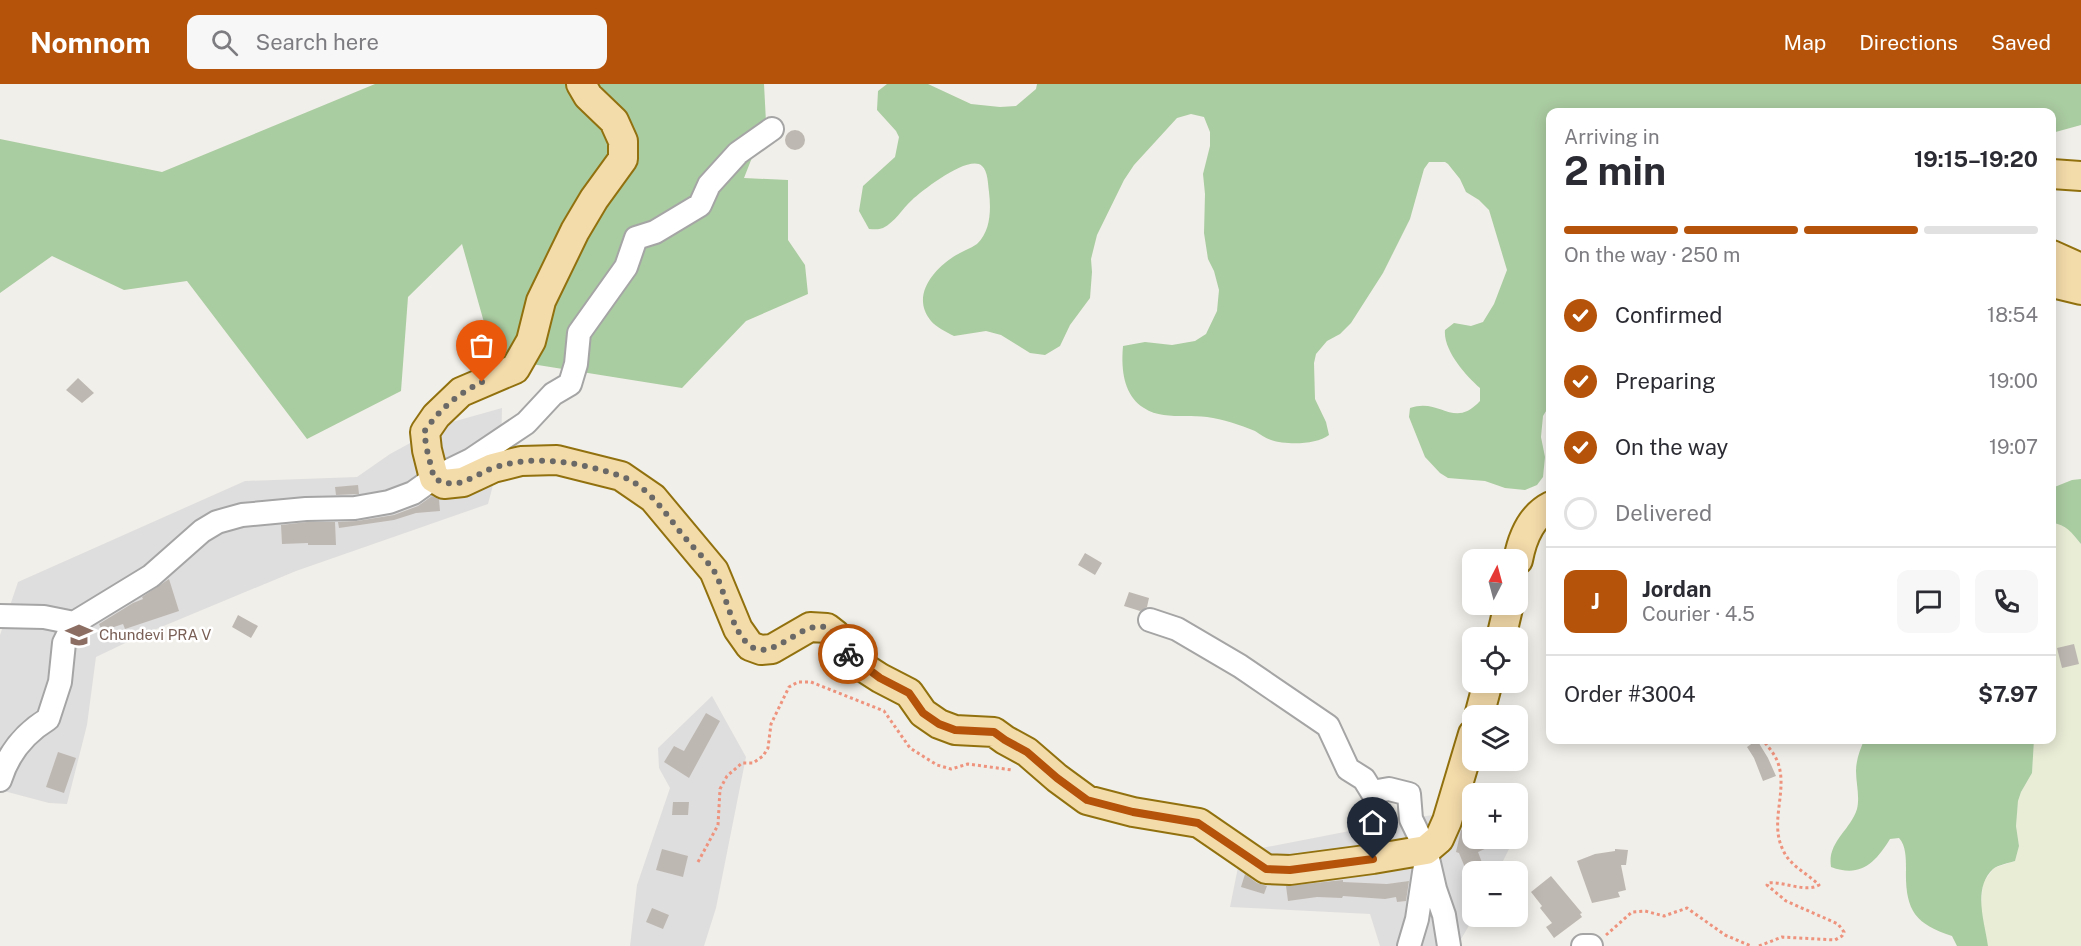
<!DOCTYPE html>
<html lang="en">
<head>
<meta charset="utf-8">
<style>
	:root { --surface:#fff; --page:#f7f7f7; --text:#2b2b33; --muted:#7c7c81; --line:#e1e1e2; --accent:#b45309 }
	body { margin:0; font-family:"Public Sans",sans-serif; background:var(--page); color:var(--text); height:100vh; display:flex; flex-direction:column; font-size:22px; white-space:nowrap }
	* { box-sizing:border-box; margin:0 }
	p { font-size:20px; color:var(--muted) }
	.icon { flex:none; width:33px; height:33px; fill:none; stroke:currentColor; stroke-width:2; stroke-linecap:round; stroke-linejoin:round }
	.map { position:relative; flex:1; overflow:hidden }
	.panel { position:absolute; left:1546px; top:24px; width:510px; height:636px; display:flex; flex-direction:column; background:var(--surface); border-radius:12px; box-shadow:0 3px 15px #0003 }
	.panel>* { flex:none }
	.needle { width:39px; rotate:6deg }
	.buttons { position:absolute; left:1462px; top:465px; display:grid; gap:12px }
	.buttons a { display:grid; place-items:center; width:66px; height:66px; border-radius:12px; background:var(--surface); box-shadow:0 3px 15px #0003; font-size:30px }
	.pin { position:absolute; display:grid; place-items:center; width:51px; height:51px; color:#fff; margin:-62px -26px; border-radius:50% 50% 50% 0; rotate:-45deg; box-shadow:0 0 6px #0007 }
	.pin .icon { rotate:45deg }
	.courier { position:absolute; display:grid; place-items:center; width:60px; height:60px; margin:-30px; border:4px solid #b45309; border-radius:50%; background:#fff; color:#222; box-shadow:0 2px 8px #0007 }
	.head em { font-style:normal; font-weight:700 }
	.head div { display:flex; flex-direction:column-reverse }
	.head { display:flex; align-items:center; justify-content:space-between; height:102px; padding:0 18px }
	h1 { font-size:39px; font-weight:700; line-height:45px }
	.bar { display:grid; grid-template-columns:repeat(4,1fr); gap:9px 6px; align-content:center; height:72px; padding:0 18px }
	.bar i { height:8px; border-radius:4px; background:var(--line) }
	.bar .selected { background:var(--accent) }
	.bar p { grid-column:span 4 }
	.line { display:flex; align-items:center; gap:15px; padding:0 18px; border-top:2px solid var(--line) }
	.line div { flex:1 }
	.round { display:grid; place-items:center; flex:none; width:63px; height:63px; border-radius:12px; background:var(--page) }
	ol { padding:0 18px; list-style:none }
	li { display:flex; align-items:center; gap:18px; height:66px }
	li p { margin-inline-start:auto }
	li .icon { padding:6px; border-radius:50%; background:var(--accent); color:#fff; stroke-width:4 }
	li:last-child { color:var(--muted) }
	li i { width:33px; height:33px; border:3px solid var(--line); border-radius:50% }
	header { display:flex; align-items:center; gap:36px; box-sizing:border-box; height:84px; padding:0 30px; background:var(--accent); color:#fff }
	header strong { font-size:28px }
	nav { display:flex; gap:33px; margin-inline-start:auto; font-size:21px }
	.search { width:420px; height:54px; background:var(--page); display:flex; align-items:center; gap:15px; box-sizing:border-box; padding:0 21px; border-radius:12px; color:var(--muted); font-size:22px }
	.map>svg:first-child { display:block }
	.residential { fill:#dfdede }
	.farmland { fill:#e9edd6 }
	.forest { fill:#aacca1 }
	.building { fill:#beb8b2 }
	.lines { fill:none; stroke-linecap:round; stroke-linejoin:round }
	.minor-casing { stroke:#a5a5a5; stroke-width:26 }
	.major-casing { stroke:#91710e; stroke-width:32 }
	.path { stroke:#ee937d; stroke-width:3; stroke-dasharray:3 3; stroke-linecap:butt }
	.minor { stroke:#fff; stroke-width:22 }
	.major { stroke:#f4dbaa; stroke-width:28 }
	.done { stroke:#6a6967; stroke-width:6; stroke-dasharray:0 10.8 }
	.route { stroke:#b45309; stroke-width:8 }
	.labels { text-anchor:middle; stroke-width:5; stroke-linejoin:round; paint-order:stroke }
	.education-label { font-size:15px; fill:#785e54; stroke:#fff; text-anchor:start }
</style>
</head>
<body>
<header>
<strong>Nomnom</strong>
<div class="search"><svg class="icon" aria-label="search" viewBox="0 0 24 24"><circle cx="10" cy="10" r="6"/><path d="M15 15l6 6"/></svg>Search here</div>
<nav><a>Map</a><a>Directions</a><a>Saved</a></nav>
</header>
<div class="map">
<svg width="2081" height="862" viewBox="0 0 2081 862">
	<rect width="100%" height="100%" fill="#f1efe9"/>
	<path class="residential" d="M502 324 501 371 488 420 296 487 142 551 96 573 87 641 67 720 49 719 0 706V551L18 498 245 397 357 393 390 370 445 340Z
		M712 612 746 673 716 824 704 862H630L637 801 670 704 659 684 658 664Z
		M1473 723V754L1514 755 1498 787 1473 788 1474 833 1457 862H1380L1370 830 1230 823 1241 768Z"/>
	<path class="farmland" d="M2052 439 2061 440 2068 444 2081 460V862H1988L1981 824 1983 799 1994 784 2015 777 2019 762 2016 742 2018 717 2021 708 2032 689 2034 656H2052Z"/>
	<path class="forest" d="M375 0H764L766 38 744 94 788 96V156L805 181 808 210 746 237 682 304 494 274 462 160 408 213 401 307 307 355 187 197 124 206 52 172 0 209V55L162 88Z
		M887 0H928L971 20 1000 23 1016 22 1036 5 1037 0H2081V41L2052 49V28H1551V319L1543 332 1541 353 1545 373 1543 393 1537 401 1525 406 1505 404 1485 397 1448 394 1440 389 1425 373 1409 333 1410 324C1441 313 1453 346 1480 317V304C1466 292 1443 266 1445 246L1454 239 1471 242 1483 238 1494 220 1507 186 1489 126 1479 116 1466 108 1460 95 1448 80 1445 78H1429L1424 85 1410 135 1383 189 1351 239 1340 250 1327 257 1316 270 1314 279 1315 315 1326 338 1329 351C1316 361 1286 361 1271 356 1265 354 1260 350 1255 347 1240 341 1223 335 1207 333 1186 330 1162 336 1144 324 1123 311 1121 284 1123 262L1145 258 1172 261 1195 257 1206 250 1217 227 1219 206 1214 187 1208 175 1204 149 1205 110 1203 90 1210 62V48L1204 33 1191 30 1177 34 1134 81 1124 96 1097 151 1091 175 1092 188 1090 214 1070 241 1060 262 1045 271 1030 269 1001 251 986 247 954 252C946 248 936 243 931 237 911 213 932 187 953 173 960 168 970 165 977 160 991 147 991 125 989 108 988 101 988 87 982 82 969 70 923 106 912 116 902 125 895 138 883 144 878 146 874 145 869 145L859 127 863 102 895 73 899 53 896 47 877 26 878 7Z
		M2081 395V460C2072 449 2066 440 2052 439V404L2072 396Z
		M1864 656H2034L2032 689 2021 708 2018 717 2016 742 2019 762 2015 777C2009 779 1998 781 1993 785 1972 805 1985 838 1988 862H1957L1952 852C1914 840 1905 825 1906 785 1906 775 1906 761 1899 754L1890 755C1875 779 1861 794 1831 783 1827 758 1850 747 1857 725 1860 713 1856 699 1856 687 1856 676 1860 666 1864 656Z"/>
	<path class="building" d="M785 56a10 10 0 1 1 20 0a10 10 0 1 1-20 0Z
		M78 294 94 309 82 319 66 306Z
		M358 401 359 410 336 411 335 403Z
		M432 412 439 415 440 427 416 429 394 436 339 444 338 438 357 437 394 431 418 422Z
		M307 438H335L336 461H308V459L282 460 281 441Z
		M1085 469 1102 479 1095 491 1078 481Z
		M169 495 179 527 125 545 123 540 102 547 99 540 133 519 143 515 142 513Z
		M1129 508 1149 514 1147 523 1140 527 1124 522Z
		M238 531 258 542 251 554 232 543Z
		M2074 560 2079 580 2062 584 2057 564Z
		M706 629 720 637 689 694 664 678 674 662 684 667Z
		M1757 656 1768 674 1776 692 1763 697 1754 674 1747 663Z
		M58 668 76 674 64 709 46 703Z
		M673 718H689L688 731H672Z
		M1461 746 1473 750V754H1509L1478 768 1484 784 1468 791 1459 769 1456 768Z
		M662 765 688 772 683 793 656 786Z
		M1615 765 1628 766 1626 781H1621L1626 806 1618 808 1620 813 1592 819 1577 777 1595 770 1615 767Z
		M1245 790 1257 799 1267 802 1264 810 1241 803Z
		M1551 792 1582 829 1580 830 1582 833 1554 854 1546 843 1552 839 1540 824 1542 822 1531 808Z
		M1343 796V798L1387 800 1409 797 1406 817 1397 818 1396 813 1385 815 1343 812 1342 814 1317 813 1288 817 1286 802Z
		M652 824 669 831 663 845 646 838Z"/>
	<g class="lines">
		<defs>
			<path id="minor" d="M0 532 44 533 74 539
				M1150 536 1177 545 1240 582 1328 642 1348 685 1364 695 1372 708 1389 705 1409 710 1411 735 1426 766 1435 805 1444 831 1449 862
				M0 696C8 670 25 649 48 635L60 598 64 559 74 539 151 492 202 447 217 438 242 431 306 425 355 424 389 418 413 409 434 394 471 376 526 339 553 310 570 300 576 280 579 249 626 183 636 154 655 148 700 121 709 101 738 69 772 45
				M1409 862 1417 835 1425 782
				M1583 862H1591"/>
			<path id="major" d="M581 0 588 12 614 37 623 57V75L594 115 575 147 541 217 531 257 515 285 461 308 436 332 425 348 427 366 434 394 444 400 463 398 493 384 521 377 557 376 621 392 653 414 714 487 738 545 750 562 761 566 772 565 810 543 827 544 836 551 842 564 852 576 880 594 909 609 923 629 939 640 955 646 994 648 1005 656 1027 668 1057 694 1087 716 1133 728 1199 739 1266 785 1290 786 1373 775 1426 766 1439 755 1447 737 1473 650
				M2052 90 2081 92
				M2052 171 2081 184
				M2052 199 2081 206
				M1518 476C1522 455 1531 432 1551 422
				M1501 554 1509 520
				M1479 632 1488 598"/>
		</defs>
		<use href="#minor" class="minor-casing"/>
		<use href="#major" class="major-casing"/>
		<path class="path" d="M698 778 718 741 720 705 727 692 742 679H753L763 672 768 664 771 640 789 603 798 598H811L884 627 910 664 937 681 951 685 968 680 1012 686
			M1606 851 1632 828 1645 827 1664 832 1687 824 1725 851 1751 862
			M1759 862 1782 853 1835 856 1842 852 1844 848 1838 840 1786 817 1767 801 1768 799C1783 797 1806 809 1819 801 1807 789 1790 782 1783 766 1769 738 1788 707 1778 679 1775 670 1768 663 1763 656"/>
		<use href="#minor" class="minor"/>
		<use href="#major" class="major"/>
	</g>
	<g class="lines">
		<path class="done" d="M482 298C456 311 440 325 424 348L427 366 434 394C457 408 472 392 493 384 534 370 578 378 618 391 651 402 666 432 687 456 695 466 707 476 714 487 726 508 730 544 749 561 773 581 804 531 829 545 838 550 841 562 848 570"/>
		<path class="route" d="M848 570 880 594 909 609 923 629 939 640 955 646 994 648 1005 656 1027 668 1057 694 1087 716 1133 728 1198 739 1266 785 1290 786 1373 775"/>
	</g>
	<defs>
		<symbol id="school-bare" viewBox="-9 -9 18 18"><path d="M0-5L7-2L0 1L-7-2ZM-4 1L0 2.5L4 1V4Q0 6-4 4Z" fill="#8d6e63" stroke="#fff" stroke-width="2.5" paint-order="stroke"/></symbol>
	</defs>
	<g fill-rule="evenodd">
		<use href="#school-bare" x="60" y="532" width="38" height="38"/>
	</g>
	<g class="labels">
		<g class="education-label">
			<text x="99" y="556">Chundevi PRA V</text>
		</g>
	</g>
</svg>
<div class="buttons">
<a><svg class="needle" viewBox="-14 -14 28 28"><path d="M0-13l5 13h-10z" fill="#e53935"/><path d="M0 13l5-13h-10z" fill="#7c7c81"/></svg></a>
<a><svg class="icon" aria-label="locate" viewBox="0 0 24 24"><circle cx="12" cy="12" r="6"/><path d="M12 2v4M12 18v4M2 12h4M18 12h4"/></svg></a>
<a><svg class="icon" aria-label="layers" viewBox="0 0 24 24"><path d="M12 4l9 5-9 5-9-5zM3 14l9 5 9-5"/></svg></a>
<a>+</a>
<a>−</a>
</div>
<div class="pin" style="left:482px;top:298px;background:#ea580c"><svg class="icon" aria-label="bag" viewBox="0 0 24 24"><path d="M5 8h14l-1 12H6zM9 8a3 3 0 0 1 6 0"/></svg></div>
<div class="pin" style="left:1373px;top:775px;background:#1f2937"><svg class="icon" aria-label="home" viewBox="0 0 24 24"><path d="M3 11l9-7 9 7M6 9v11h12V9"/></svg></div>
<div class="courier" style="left:848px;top:570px"><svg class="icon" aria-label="bike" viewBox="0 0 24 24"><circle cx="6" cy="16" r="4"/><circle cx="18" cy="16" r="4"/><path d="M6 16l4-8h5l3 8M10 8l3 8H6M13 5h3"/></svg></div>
<section class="panel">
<div class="head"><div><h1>2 min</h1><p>Arriving in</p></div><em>19:15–19:20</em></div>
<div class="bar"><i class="selected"></i><i class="selected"></i><i class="selected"></i><i></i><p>On the way · 250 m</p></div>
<ol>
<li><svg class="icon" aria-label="check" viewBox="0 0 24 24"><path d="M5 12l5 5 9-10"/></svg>Confirmed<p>18:54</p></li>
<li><svg class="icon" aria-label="check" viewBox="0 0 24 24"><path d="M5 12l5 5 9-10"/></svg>Preparing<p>19:00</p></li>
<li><svg class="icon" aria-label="check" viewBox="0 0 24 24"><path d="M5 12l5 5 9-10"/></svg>On the way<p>19:07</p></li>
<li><i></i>Delivered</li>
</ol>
<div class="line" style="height:108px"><b class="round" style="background:var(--accent);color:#fff">J</b><div><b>Jordan</b><p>Courier · 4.5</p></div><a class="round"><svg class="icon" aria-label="chat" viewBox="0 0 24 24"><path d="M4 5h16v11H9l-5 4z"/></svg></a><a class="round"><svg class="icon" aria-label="phone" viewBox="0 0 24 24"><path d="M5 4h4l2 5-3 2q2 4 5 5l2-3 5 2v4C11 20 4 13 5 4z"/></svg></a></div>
<div class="line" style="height:78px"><div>Order #3004</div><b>$7.97</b></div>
</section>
</div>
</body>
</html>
